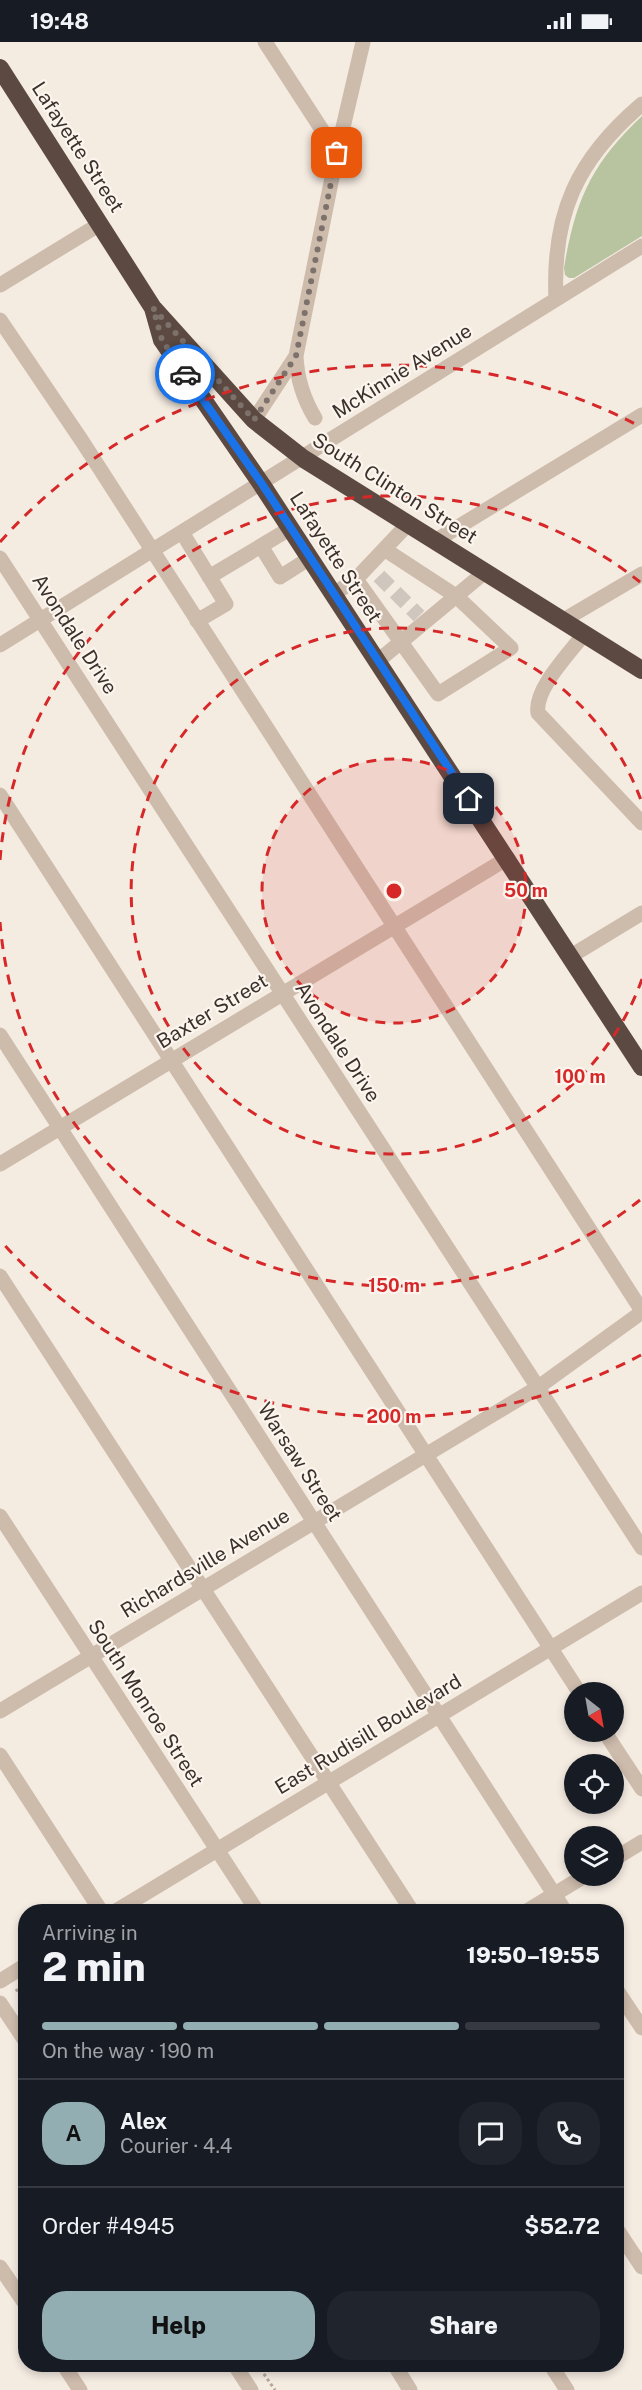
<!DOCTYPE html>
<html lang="en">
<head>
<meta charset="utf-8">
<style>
	:root { --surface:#171b24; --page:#20242c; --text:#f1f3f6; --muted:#9ea1a6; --line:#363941; --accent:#92aeb2 }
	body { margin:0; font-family:"Public Sans",sans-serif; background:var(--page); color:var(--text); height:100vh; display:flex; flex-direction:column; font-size:22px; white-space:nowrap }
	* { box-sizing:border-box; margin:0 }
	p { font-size:20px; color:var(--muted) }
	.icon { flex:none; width:33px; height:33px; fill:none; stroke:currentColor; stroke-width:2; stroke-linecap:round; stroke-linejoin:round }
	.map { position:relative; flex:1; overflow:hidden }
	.panel { position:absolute; left:18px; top:1862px; width:606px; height:468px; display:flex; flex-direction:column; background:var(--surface); border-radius:24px; box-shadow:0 3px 9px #0003 }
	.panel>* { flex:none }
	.needle { width:39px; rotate:149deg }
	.buttons { position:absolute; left:564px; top:1640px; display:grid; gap:12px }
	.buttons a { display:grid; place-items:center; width:60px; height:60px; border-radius:50%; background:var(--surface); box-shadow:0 3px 9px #0003; font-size:30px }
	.pin { position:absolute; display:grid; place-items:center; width:51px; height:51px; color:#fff; margin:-26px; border-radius:12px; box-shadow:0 3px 9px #0006 }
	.courier { position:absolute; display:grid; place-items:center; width:60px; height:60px; margin:-30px; border:4px solid #1a73e8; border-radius:50%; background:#fff; color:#222; box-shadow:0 2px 8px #0007 }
	.summary em { font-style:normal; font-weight:800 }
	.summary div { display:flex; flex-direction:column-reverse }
	.summary { display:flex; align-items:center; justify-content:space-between; height:102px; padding:0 24px }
	h1 { font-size:39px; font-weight:800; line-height:45px }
	.bar { display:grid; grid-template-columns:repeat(4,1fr); gap:9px 6px; align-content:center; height:72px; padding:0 24px }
	.bar i { height:8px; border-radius:4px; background:var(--line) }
	.bar .active { background:var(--accent) }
	.bar p { grid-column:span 4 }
	.line { display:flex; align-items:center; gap:15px; padding:0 24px; border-top:2px solid var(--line) }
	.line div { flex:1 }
	.round { display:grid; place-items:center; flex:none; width:63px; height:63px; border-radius:24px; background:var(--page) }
	.cta { display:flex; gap:12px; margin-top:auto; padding:12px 24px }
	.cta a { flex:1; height:69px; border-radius:24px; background:var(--accent); color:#111; font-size:24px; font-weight:800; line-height:69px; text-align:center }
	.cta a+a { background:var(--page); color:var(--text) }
	.status { display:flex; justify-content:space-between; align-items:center; height:42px; padding:0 30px; background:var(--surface); direction:ltr }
	.status svg { height:16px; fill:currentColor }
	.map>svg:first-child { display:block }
	.green { fill:#b8c4a0 }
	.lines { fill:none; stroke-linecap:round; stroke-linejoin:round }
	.minor-tunnel { stroke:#cfc6bd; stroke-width:15; stroke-dasharray:15 8; stroke-linecap:butt }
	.path { stroke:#b9a596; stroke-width:3; stroke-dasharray:3 3; stroke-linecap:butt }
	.minor { stroke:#cdbbac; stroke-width:15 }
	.highway { stroke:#5c4a42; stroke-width:18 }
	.done { stroke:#7c716b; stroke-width:6; stroke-dasharray:0 10.8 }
	.route { stroke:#1a73e8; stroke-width:8 }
	.ring { fill:none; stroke:#d62828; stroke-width:3; stroke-dasharray:10 8 }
	.labels { text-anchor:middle; stroke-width:4.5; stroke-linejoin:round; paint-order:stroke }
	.street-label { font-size:20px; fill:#3b302b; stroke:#fbf5ee }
	.centre { fill:#d62828; stroke:#fbf5ee; stroke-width:3 }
	.ring-label { font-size:18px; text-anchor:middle; font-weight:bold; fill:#d62828; stroke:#fbf5ee; stroke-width:4.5; stroke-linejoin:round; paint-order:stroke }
</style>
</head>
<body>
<div class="status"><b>19:48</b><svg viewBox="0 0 49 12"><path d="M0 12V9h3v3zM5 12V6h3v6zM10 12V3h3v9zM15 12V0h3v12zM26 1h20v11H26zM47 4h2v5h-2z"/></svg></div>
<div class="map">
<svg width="642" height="2348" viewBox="0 0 642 2348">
	<rect width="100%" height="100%" fill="#f4ebe1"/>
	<path class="green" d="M642 74V194L574 236H569L565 233 564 226C575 158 592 121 642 74Z"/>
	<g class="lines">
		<path class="minor-tunnel" d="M379 534 419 574"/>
		<path class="path" d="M16 1947 26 1962
			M257 2322 275 2348"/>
		<path class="minor" d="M265 0 337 111
			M0 243 100 182
			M556 257C552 172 577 117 642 62
			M0 278 82 399 642 1269
			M296 314C297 337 303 356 315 376
			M254 378 296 314 337 111 363 0
			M183 492 226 562 197 579
			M435 499 642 373
			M261 504 280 535 310 516
			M0 516 642 1506
			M209 535 291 486
			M356 537 438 652 511 606 456 554 384 507
			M334 552 356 537 408 482
			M562 579 642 532
			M584 592C569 612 534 647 538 671L642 781
			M0 603 642 204
			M378 619 485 530
			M0 753 579 1650
			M571 914 642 871
			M0 993 565 1869
			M0 1122 508 816
			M0 1234 412 1869
			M0 1474 257 1869
			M0 1669 537 1346 642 1270
			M604 1689 642 1747
			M0 1713 101 1869
			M614 1817 642 1800
			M116 1869 642 1551
			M527 1869 586 1833
			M0 1939 26 1923
			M616 1947 642 1986
			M0 1961 26 2000
			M616 2186 642 2225
			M0 2225 26 2263
			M63 2322 80 2348
			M234 2322 251 2348
			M394 2322 410 2348
			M550 2322 567 2348"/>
		<path class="highway" d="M0 26 153 266 162 298 262 443 642 1025
			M154 267 254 378 304 417 642 628"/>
	</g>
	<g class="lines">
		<path class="done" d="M185 332 162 298 153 266 254 378 296 314 337 111"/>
		<path class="route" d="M185 332 262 442 469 757"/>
	</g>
	<circle cx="394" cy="849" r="132" fill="#d62828" fill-opacity=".12"/>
	<g class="ring">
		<circle cx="394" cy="849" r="132"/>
		<path d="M642 937A263 263 0 1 1 642 761"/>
		<path d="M640 1158A395 395 0 0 1 0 880M0 818A395 395 0 0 1 640 540"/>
		<path d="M641 1313A526 526 0 0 1 0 1198M0 500A526 526 0 0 1 641 385"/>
	</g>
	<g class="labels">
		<g class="street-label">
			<text transform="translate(78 105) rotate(57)" y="7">Lafayette Street</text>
			<text transform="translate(402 329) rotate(-32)" y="7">McKinnie Avenue</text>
			<text transform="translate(395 446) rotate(32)" y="7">South Clinton Street</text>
			<text transform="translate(336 515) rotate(57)" y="7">Lafayette Street</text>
			<text transform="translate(75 592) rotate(57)" y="7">Avondale Drive</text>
			<text transform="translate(212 969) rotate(-31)" y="7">Baxter Street</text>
			<text transform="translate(338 1000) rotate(57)" y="7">Avondale Drive</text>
			<text transform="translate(300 1420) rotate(57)" y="7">Warsaw Street</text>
			<text transform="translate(205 1521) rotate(-31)" y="7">Richardsville Avenue</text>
			<text transform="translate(146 1661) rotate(57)" y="7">South Monroe Street</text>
			<text transform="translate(368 1692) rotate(-31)" y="7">East Rudisill Boulevard</text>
		</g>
	</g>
	<circle cx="394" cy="849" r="9" class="centre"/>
	<g class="ring-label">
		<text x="526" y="855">50 m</text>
		<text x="580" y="1041">100 m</text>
		<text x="394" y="1250">150 m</text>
		<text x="394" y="1381">200 m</text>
	</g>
</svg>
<div class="buttons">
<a><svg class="needle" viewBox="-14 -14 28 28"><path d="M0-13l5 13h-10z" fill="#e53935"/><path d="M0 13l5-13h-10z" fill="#9ea1a6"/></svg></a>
<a><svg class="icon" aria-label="locate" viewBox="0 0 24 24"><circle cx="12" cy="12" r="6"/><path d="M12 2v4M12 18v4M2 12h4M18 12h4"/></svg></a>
<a><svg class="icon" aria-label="layers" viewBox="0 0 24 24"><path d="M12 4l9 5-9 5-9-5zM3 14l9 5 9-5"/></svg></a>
</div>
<div class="pin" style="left:337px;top:111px;background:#ea580c"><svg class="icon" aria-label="bag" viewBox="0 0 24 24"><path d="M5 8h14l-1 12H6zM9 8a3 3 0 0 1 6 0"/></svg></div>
<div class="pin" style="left:469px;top:757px;background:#1f2937"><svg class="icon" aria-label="home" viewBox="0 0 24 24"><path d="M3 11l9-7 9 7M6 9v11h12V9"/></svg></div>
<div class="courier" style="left:185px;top:332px"><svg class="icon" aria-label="car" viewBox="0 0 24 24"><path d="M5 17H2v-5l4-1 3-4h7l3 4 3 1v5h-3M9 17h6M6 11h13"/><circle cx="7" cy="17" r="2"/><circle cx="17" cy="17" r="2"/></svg></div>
<section class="panel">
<div class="summary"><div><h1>2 min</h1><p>Arriving in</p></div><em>19:50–19:55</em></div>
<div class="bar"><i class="active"></i><i class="active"></i><i class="active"></i><i></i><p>On the way · 190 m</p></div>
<div class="line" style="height:108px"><b class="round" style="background:var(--accent);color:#111">A</b><div><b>Alex</b><p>Courier · 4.4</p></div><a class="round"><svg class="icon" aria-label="chat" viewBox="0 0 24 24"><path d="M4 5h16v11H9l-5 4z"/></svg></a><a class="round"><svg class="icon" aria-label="phone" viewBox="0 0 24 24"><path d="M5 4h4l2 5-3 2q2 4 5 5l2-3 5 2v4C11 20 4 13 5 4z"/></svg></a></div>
<div class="line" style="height:78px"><div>Order #4945</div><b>$52.72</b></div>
<div class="cta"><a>Help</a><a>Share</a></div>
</section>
</div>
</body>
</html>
